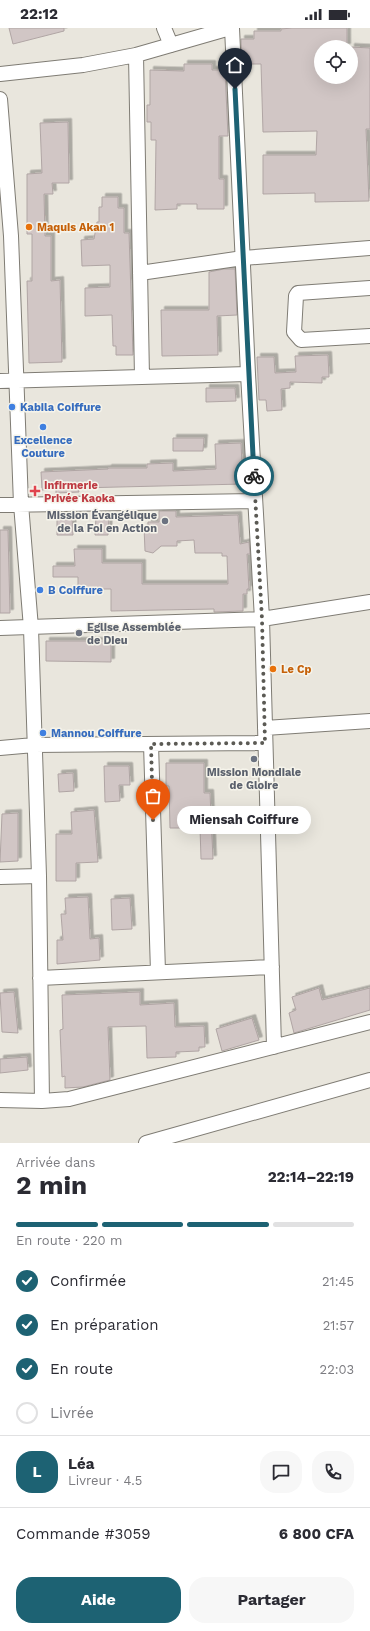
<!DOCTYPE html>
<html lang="fr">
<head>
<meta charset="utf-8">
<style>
	:root { --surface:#fff; --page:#f7f7f7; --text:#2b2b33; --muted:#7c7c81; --line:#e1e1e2; --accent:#1d6273 }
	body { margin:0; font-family:"Work Sans",sans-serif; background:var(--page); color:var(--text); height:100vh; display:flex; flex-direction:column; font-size:15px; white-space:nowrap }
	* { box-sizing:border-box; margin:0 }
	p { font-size:13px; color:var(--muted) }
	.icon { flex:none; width:22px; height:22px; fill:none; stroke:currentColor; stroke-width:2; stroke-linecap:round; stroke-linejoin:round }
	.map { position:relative; height:1115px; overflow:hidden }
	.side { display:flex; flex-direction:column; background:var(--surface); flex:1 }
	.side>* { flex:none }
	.controls { position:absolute; left:314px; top:12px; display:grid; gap:8px }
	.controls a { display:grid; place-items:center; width:44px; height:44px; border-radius:50%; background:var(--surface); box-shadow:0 4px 16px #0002; font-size:20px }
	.pin { position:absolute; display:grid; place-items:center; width:34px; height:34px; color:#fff; margin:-41px -17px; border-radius:50% 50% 50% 0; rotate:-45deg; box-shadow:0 0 4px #0007 }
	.pin .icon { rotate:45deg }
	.courier { position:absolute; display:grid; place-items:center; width:40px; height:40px; margin:-20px; border:3px solid #1d6273; border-radius:50%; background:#fff; color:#222; box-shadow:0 1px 5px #0007 }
	.bubble { position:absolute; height:28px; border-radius:14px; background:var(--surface); box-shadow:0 4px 16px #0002; font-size:13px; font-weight:700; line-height:28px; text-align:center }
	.summary em { font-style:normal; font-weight:700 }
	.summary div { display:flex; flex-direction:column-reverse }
	.summary { display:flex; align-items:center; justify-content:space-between; height:68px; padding:0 16px }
	h1 { font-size:26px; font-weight:700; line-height:30px }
	.bar { display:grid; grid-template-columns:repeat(4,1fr); gap:6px 4px; align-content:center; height:48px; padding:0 16px }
	.bar i { height:5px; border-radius:3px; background:var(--line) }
	.bar .on { background:var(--accent) }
	.bar p { grid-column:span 4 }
	.line { display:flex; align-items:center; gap:10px; padding:0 16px; border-top:1px solid var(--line) }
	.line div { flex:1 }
	.round { display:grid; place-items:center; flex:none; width:42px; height:42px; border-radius:16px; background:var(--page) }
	ol { padding:0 16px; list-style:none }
	li { display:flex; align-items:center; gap:12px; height:44px }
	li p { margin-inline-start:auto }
	li .icon { padding:4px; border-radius:50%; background:var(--accent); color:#fff; stroke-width:4 }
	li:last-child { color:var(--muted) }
	li i { width:22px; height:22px; border:2px solid var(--line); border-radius:50% }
	.primary-button { display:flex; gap:8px; margin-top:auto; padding:8px 16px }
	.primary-button a { flex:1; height:46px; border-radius:16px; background:var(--accent); color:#fff; font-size:16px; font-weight:700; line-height:46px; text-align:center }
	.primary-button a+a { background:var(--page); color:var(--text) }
	.status { display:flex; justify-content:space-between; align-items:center; height:28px; padding:0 20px; background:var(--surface); direction:ltr }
	.status svg { height:11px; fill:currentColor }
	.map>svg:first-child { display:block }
	.building { fill:#d1c6c5; stroke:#b0a5a4; filter:url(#shadow) }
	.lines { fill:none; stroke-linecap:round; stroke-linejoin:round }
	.minor-casing { stroke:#7f7c74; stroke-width:16 }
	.minor { stroke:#fff; stroke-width:14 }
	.done { stroke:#5b5a54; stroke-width:4; stroke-dasharray:0 7.2 }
	.route { stroke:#1d6273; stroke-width:5 }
	.food-dot { fill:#e8710a; stroke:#f6f4eb; stroke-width:1.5 }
	.shop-dot { fill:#3f7fe0; stroke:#f6f4eb; stroke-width:1.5 }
	.health-dot { fill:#e0444e; stroke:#f6f4eb; stroke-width:1.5 }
	.worship-dot { fill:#6b7280; stroke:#f6f4eb; stroke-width:1.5 }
	.labels { text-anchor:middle; stroke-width:3; stroke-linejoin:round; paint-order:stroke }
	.food-label { font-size:11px; font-weight:bold; fill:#c56008; stroke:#f6f4eb; text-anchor:start }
	.shop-label { font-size:11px; font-weight:bold; fill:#366cbe; stroke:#f6f4eb; text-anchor:start }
	.health-label { font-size:11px; font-weight:bold; fill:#be3a42; stroke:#f6f4eb; text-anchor:start }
	.worship-label { font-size:11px; font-weight:bold; fill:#5b616d; stroke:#f6f4eb; text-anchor:end }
</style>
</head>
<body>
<div class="status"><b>22:12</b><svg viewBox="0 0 49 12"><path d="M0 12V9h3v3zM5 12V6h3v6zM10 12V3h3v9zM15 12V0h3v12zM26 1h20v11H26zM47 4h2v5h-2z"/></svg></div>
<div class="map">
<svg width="370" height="1115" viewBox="0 0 370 1115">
	<defs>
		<filter id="shadow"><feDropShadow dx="3.5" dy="-3.5" stdDeviation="0" flood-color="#0004"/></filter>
	</defs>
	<rect width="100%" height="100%" fill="#e9e6dd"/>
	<path class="building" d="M9 0H64V3L13 16Z
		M292 0H347V19H321V49H351V19L370 20V101H366L369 173 315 174V165L263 166V127H316L317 103 263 104 261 36H242L241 11H254V3H281V1Z
		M184 36H212V42H225L228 108H219V151H224V181H197V176H177V181L155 182 156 112H151V94H147V77H150V42L184 43Z
		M68 94 69 155H52L53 166H44L45 208H51V253L60 252 62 334 29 335 27 253H32V206H27V146L42 145 40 95Z
		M102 169H118V180H124V205H129L133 327H116V318H113L112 287 85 288V260L110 259V237L82 238 81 212 94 211 97 194H99V179H102Z
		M224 241H235L237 287 217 288 218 327 162 328 161 282H209V244Z
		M328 327 329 349H322V355L290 354V360L281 361 282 382 267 383 266 372H259L257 329H274L275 345 296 344 295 328Z
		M206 360H235L236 373 206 374Z
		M173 410H204L203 423H173Z
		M241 415 243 456 78 460 79 464 56 465V461L42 462 41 444 108 441V440H147V436L173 435V443L216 441 215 416Z
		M159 483H176V489L238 487 240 516 249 514 250 526H247L249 561H247V566H243V583L214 584V581L111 583V561H78V549H53V538H75L74 521H102V535H142V556H228L227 528H222V525H195L194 512 177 513V518H161L153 525 145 523 144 499H148V494H159Z
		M72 489 73 507H57V490Z
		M96 489H109L108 507H95Z
		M0 502H8L10 585H0Z
		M46 613H111V634L46 633Z
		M166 735H204V765H210L213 831H201L200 800H170L169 758H166Z
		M104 738H129L130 757H119L120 773 105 774Z
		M73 745 74 763 59 764 58 746Z
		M94 782 98 834 76 835V853H56V806H72L71 784Z
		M18 785V833L0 834 2 786Z
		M88 869 90 911 99 910 100 932 57 936V912H63L61 886H66L65 870Z
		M130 870 132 901 112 902 111 871Z
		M319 960 322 972 370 960V982L294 1005 289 985 296 982 292 969Z
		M14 964 18 1005 2 1004 0 965Z
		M140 964V977L174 975 175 999 204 998 205 1019H199V1023L176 1024V1029L147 1030 146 998 108 999 110 1052 83 1059 65 1060V1048L62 1049 60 1002 63 1001 62 967Z
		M252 990 259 1012 222 1023 216 1001Z
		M27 1029 28 1042 0 1045V1031Z"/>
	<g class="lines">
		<defs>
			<path id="minor" d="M164 0 171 17
				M232 0 248 346 262 591 274 1019
				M136 27 142 349
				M0 46 83 37 136 27 230 0
				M0 71 11 208 21 476 31 600 39 848 42 1073
				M140 245 243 230 370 220
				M370 260 298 265 296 268 294 304 301 312 370 308
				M0 353 248 346
				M0 477 255 473
				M0 600 262 591 370 574
				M265 700 370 693
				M151 716 158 944
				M0 720 34 717 265 715
				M0 849 39 848
				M40 950 272 939
				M0 1072 42 1073 69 1071 370 994
				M146 1115 370 1052"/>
		</defs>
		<use href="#minor" class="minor-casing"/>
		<use href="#minor" class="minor"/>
	</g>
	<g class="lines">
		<path class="done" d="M153 792 151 716 265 715 262 591 254 448"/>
		<path class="route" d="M235 61 254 448"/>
	</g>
	<g class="food-dot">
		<circle cx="29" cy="199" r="4"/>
		<circle cx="273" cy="641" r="4"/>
	</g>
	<g class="shop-dot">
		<circle cx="12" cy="379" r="4"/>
		<circle cx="43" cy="399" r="4"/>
		<circle cx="40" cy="562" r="4"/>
		<circle cx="43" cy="705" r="4"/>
	</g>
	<path class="health-dot" d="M33 457h4v4h4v4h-4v4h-4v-4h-4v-4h4z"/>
	<g class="worship-dot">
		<circle cx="165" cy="493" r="4"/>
		<circle cx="79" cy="605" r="4"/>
		<circle cx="254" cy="731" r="4"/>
	</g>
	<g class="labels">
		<g class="food-label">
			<text x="37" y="203">Maquis Akan 1</text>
			<text x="281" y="645">Le Cp</text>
		</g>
		<g class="shop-label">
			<text x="20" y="383">Kabila Coiffure</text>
			<text x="43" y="416" text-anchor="middle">Excellence<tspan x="43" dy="13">Couture</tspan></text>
			<text x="48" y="566">B Coiffure</text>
			<text x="51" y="709">Mannou Coiffure</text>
		</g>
		<g class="health-label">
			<text x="44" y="461">Infirmerie<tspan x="44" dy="13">Privée Kaoka</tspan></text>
		</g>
		<g class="worship-label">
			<text x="157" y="491">Mission Évangélique<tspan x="157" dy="13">de la Foi en Action</tspan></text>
			<text x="87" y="603" text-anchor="start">Eglise Assemblée<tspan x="87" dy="13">de Dieu</tspan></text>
			<text x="254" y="748" text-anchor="middle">Mission Mondiale<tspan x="254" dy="13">de Gloire</tspan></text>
		</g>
	</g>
</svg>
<div class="controls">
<a><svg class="icon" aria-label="locate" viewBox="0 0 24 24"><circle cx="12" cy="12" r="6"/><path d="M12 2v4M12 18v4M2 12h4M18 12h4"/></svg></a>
</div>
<div class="pin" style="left:153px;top:792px;background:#ea580c"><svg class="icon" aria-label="bag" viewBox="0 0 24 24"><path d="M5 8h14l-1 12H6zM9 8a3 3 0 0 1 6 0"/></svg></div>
<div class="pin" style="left:235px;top:61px;background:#1f2937"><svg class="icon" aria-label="home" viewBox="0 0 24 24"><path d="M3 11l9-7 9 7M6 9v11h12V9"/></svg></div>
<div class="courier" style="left:254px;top:448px"><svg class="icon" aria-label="bike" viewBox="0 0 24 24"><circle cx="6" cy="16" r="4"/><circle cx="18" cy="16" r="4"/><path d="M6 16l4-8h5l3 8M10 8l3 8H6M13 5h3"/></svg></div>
<div class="bubble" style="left:177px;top:778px;width:134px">Miensah Coiffure</div>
</div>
<section class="side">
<div class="summary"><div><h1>2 min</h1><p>Arrivée dans</p></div><em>22:14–22:19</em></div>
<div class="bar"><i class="on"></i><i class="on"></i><i class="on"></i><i></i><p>En route · 220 m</p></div>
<ol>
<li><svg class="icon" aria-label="check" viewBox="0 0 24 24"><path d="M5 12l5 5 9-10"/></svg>Confirmée<p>21:45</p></li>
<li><svg class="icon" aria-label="check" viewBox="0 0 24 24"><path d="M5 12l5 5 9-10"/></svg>En préparation<p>21:57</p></li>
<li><svg class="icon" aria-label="check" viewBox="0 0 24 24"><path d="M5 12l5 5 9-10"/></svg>En route<p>22:03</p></li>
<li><i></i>Livrée</li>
</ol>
<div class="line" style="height:72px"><b class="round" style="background:var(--accent);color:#fff">L</b><div><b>Léa</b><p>Livreur · 4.5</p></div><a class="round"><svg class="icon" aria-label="chat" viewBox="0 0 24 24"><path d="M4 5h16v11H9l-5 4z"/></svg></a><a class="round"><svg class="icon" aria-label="phone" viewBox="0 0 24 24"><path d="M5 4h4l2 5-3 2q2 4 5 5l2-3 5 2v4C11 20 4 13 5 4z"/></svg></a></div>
<div class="line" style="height:52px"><div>Commande #3059</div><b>6 800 CFA</b></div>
<div class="primary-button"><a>Aide</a><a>Partager</a></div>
</section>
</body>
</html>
